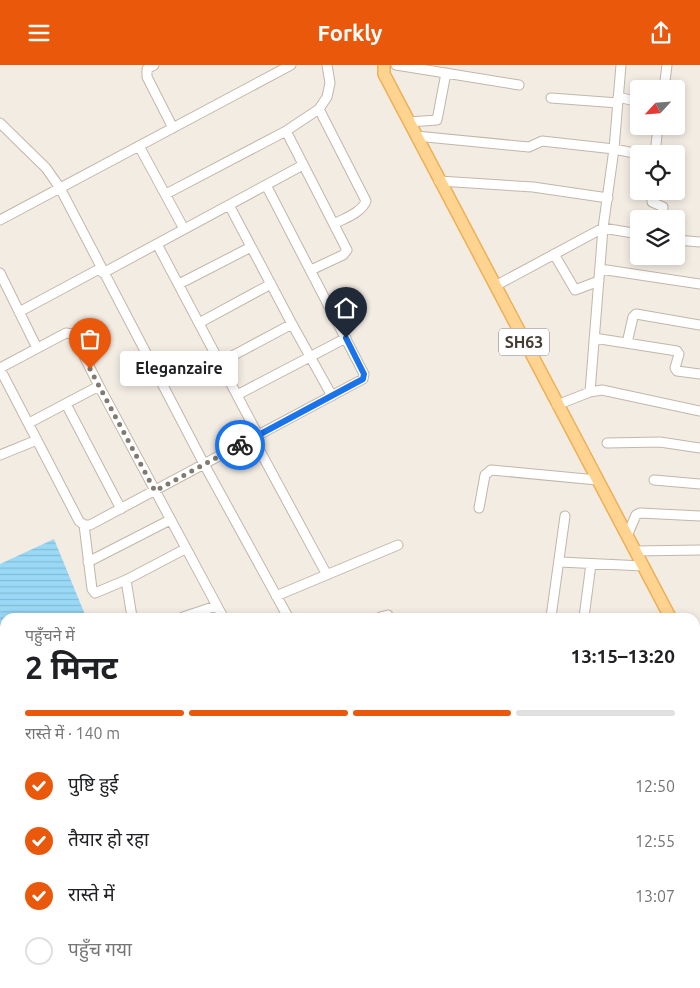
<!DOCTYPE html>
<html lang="hi">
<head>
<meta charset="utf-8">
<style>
	:root { --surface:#fff; --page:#f2f2f2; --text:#202124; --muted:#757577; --line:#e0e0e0; --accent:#ea580c }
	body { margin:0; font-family:Ubuntu,"Noto Sans Devanagari",sans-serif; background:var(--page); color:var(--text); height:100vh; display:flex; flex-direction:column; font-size:19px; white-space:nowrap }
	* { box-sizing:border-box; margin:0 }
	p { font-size:16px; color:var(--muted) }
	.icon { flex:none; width:28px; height:28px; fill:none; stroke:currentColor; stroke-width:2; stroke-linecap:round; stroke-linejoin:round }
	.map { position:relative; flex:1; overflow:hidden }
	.sheet { position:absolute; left:0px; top:548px; width:700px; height:376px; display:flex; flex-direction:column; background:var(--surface); border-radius:15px 15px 0 0; box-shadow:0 2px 8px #0003 }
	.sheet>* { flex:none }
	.needle { width:32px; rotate:244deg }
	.buttons { position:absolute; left:630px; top:15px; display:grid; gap:10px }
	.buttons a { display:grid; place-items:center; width:55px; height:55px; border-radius:5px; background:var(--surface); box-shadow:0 2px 8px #0003; font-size:25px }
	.pin { position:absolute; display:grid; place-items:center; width:42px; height:42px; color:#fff; margin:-51px -21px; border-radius:50% 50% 50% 0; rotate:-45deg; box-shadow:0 0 5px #0007 }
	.pin .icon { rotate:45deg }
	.courier { position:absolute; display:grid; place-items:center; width:50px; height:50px; margin:-25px; border:4px solid #1a73e8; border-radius:50%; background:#fff; color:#222; box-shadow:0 1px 6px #0007 }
	.bubble { position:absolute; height:35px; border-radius:5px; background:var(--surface); box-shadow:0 2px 8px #0003; font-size:16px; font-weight:700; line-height:35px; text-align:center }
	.summary em { font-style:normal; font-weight:700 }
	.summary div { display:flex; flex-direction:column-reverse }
	.summary { display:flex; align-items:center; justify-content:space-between; height:85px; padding:0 25px }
	h1 { font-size:32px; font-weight:700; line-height:38px }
	.bar { display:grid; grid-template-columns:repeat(4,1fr); gap:8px 5px; align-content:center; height:60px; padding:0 25px }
	.bar i { height:6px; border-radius:4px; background:var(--line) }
	.bar .selected { background:var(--accent) }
	.bar p { grid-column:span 4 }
	ol { padding:0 25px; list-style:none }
	li { display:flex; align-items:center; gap:15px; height:55px }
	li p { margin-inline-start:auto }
	li .icon { padding:5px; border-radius:50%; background:var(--accent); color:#fff; stroke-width:4 }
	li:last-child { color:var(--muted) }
	li i { width:28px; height:28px; border:2px solid var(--line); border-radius:50% }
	header { display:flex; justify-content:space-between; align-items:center; height:65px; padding:0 25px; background:var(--accent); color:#fff; font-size:22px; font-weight:700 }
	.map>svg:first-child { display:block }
	.water { fill:url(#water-rules) }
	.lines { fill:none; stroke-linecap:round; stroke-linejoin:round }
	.minor-casing { stroke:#c2b6a8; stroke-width:11 }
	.major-casing { stroke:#edb057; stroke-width:14 }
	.minor { stroke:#fff; stroke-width:9 }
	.major { stroke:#ffd490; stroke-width:11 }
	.done { stroke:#827a71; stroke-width:5; stroke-dasharray:0 9 }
	.route { stroke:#1a73e8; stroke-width:6 }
	.labels { text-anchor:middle; stroke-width:4.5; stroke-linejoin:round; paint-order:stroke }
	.shield { fill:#fff; stroke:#7d7670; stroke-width:1 }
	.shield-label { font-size:16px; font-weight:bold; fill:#453c33 }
</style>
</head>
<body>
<header><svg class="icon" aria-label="menu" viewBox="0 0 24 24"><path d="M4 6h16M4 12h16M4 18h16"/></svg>Forkly<svg class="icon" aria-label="share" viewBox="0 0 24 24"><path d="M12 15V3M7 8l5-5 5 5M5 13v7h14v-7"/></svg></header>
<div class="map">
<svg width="700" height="923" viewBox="0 0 700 923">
	<defs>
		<pattern id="water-rules" width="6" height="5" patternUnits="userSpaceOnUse" patternTransform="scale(1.25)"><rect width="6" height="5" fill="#99d9f6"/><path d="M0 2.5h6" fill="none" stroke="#85bbd3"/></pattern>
	</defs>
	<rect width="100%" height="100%" fill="#f3ece3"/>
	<path class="water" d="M54 474 86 552H5V614L0 611V499Z"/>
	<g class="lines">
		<defs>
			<path id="minor" d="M154 0 147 4V12L173 63
				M396 0 519 20
				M664 24 667 0
				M618 32 639 37
				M551 33 618 38
				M319 44 366 136C361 148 345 153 334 159
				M409 57 437 55 446 8
				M0 58 46 103 60 123 204 399 288 552
				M286 66 347 185 343 190 311 205
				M416 71 529 82 542 76 614 84 639 89
				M139 81 184 164
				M655 89 658 61
				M439 116 533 122 608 133
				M652 126V137L663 142 662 154
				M166 129 286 66 319 44 327 32 330 18 327 0
				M229 140 292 259 332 331
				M0 155 291 0
				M676 175 700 177
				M157 179 258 370
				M554 189 575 225 599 216
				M600 204 700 219
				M0 208 37 283
				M103 208 303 100
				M179 219 251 182
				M495 221 603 163 639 169
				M19 247 101 203
				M199 258 271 219
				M594 273 677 286 679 289 675 303 677 306 700 309
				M627 278 633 252 636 249 700 260
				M219 298 292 259
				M0 303 66 268 73 269 99 321 223 552
				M0 304 79 456 84 460H90L363 314 364 309 266 120
				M590 327 603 163 614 84 621 0
				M237 330 346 273
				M66 339 121 444
				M557 340 590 327 602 325 700 346
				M29 358 99 321
				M253 373 327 510
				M607 378 660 377 700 383
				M0 390 37 375
				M654 415 700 419
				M479 443 485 410 491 405 597 415
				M84 460 92 524 95 528 126 515 185 484
				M627 471 636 450 640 448 700 451
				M635 486 700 485
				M88 497 170 455
				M560 497 643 501
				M126 515 132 552
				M276 531 398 480
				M183 552 216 541
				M380 552 388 550
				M551 552 565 451
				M584 552 591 499
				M0 734H5
				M0 767 5 766
				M0 805 5 804
				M0 847H5
				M0 890H5
				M107 919 108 923
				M234 919 236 923
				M274 919 276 923
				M489 919 492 923
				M439 923 447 921
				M509 923 514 919
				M589 923 590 919"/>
			<path id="major" d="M384 0V9L670 552
				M695 600 700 610
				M695 663 700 659
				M695 676 700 672
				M336 923 342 919
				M355 923 361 919"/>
		</defs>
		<use href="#minor" class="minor-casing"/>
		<use href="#major" class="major-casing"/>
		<use href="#minor" class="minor"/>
		<use href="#major" class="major"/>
	</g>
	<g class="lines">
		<path class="done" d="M90 304 155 426 240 380"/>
		<path class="route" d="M240 380 363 314 364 309 346 273"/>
	</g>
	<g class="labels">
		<rect class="shield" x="499" y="263.5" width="50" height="27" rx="4"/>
		<g class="shield-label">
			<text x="524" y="283">SH63</text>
		</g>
	</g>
</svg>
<div class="buttons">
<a><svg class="needle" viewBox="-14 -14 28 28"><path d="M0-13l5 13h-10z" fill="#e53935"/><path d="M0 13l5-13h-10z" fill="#757577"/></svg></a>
<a><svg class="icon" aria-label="locate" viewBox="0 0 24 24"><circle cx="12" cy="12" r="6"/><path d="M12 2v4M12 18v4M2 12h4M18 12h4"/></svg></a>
<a><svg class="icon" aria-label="layers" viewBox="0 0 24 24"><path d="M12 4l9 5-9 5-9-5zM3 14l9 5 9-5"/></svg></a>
</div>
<div class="pin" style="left:90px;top:304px;background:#ea580c"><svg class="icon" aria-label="bag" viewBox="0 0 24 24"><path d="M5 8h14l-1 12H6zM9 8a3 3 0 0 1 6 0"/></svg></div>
<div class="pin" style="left:346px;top:273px;background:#1f2937"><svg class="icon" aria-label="home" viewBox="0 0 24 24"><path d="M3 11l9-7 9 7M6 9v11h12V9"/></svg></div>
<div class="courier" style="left:240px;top:380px"><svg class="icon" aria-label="bike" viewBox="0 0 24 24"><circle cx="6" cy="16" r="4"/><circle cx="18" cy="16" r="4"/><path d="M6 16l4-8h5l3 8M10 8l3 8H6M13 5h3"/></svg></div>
<div class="bubble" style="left:120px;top:286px;width:118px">Eleganzaire</div>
<section class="sheet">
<div class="summary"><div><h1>2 मिनट</h1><p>पहुँचने में</p></div><em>13:15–13:20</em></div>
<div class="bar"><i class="selected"></i><i class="selected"></i><i class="selected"></i><i></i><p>रास्ते में · 140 m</p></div>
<ol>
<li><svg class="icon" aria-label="check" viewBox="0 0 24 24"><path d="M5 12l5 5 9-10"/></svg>पुष्टि हुई<p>12:50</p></li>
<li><svg class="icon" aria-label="check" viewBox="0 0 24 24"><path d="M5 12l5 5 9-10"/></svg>तैयार हो रहा<p>12:55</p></li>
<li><svg class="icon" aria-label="check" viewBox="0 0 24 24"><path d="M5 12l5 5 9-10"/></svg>रास्ते में<p>13:07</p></li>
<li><i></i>पहुँच गया</li>
</ol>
</section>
</div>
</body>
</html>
